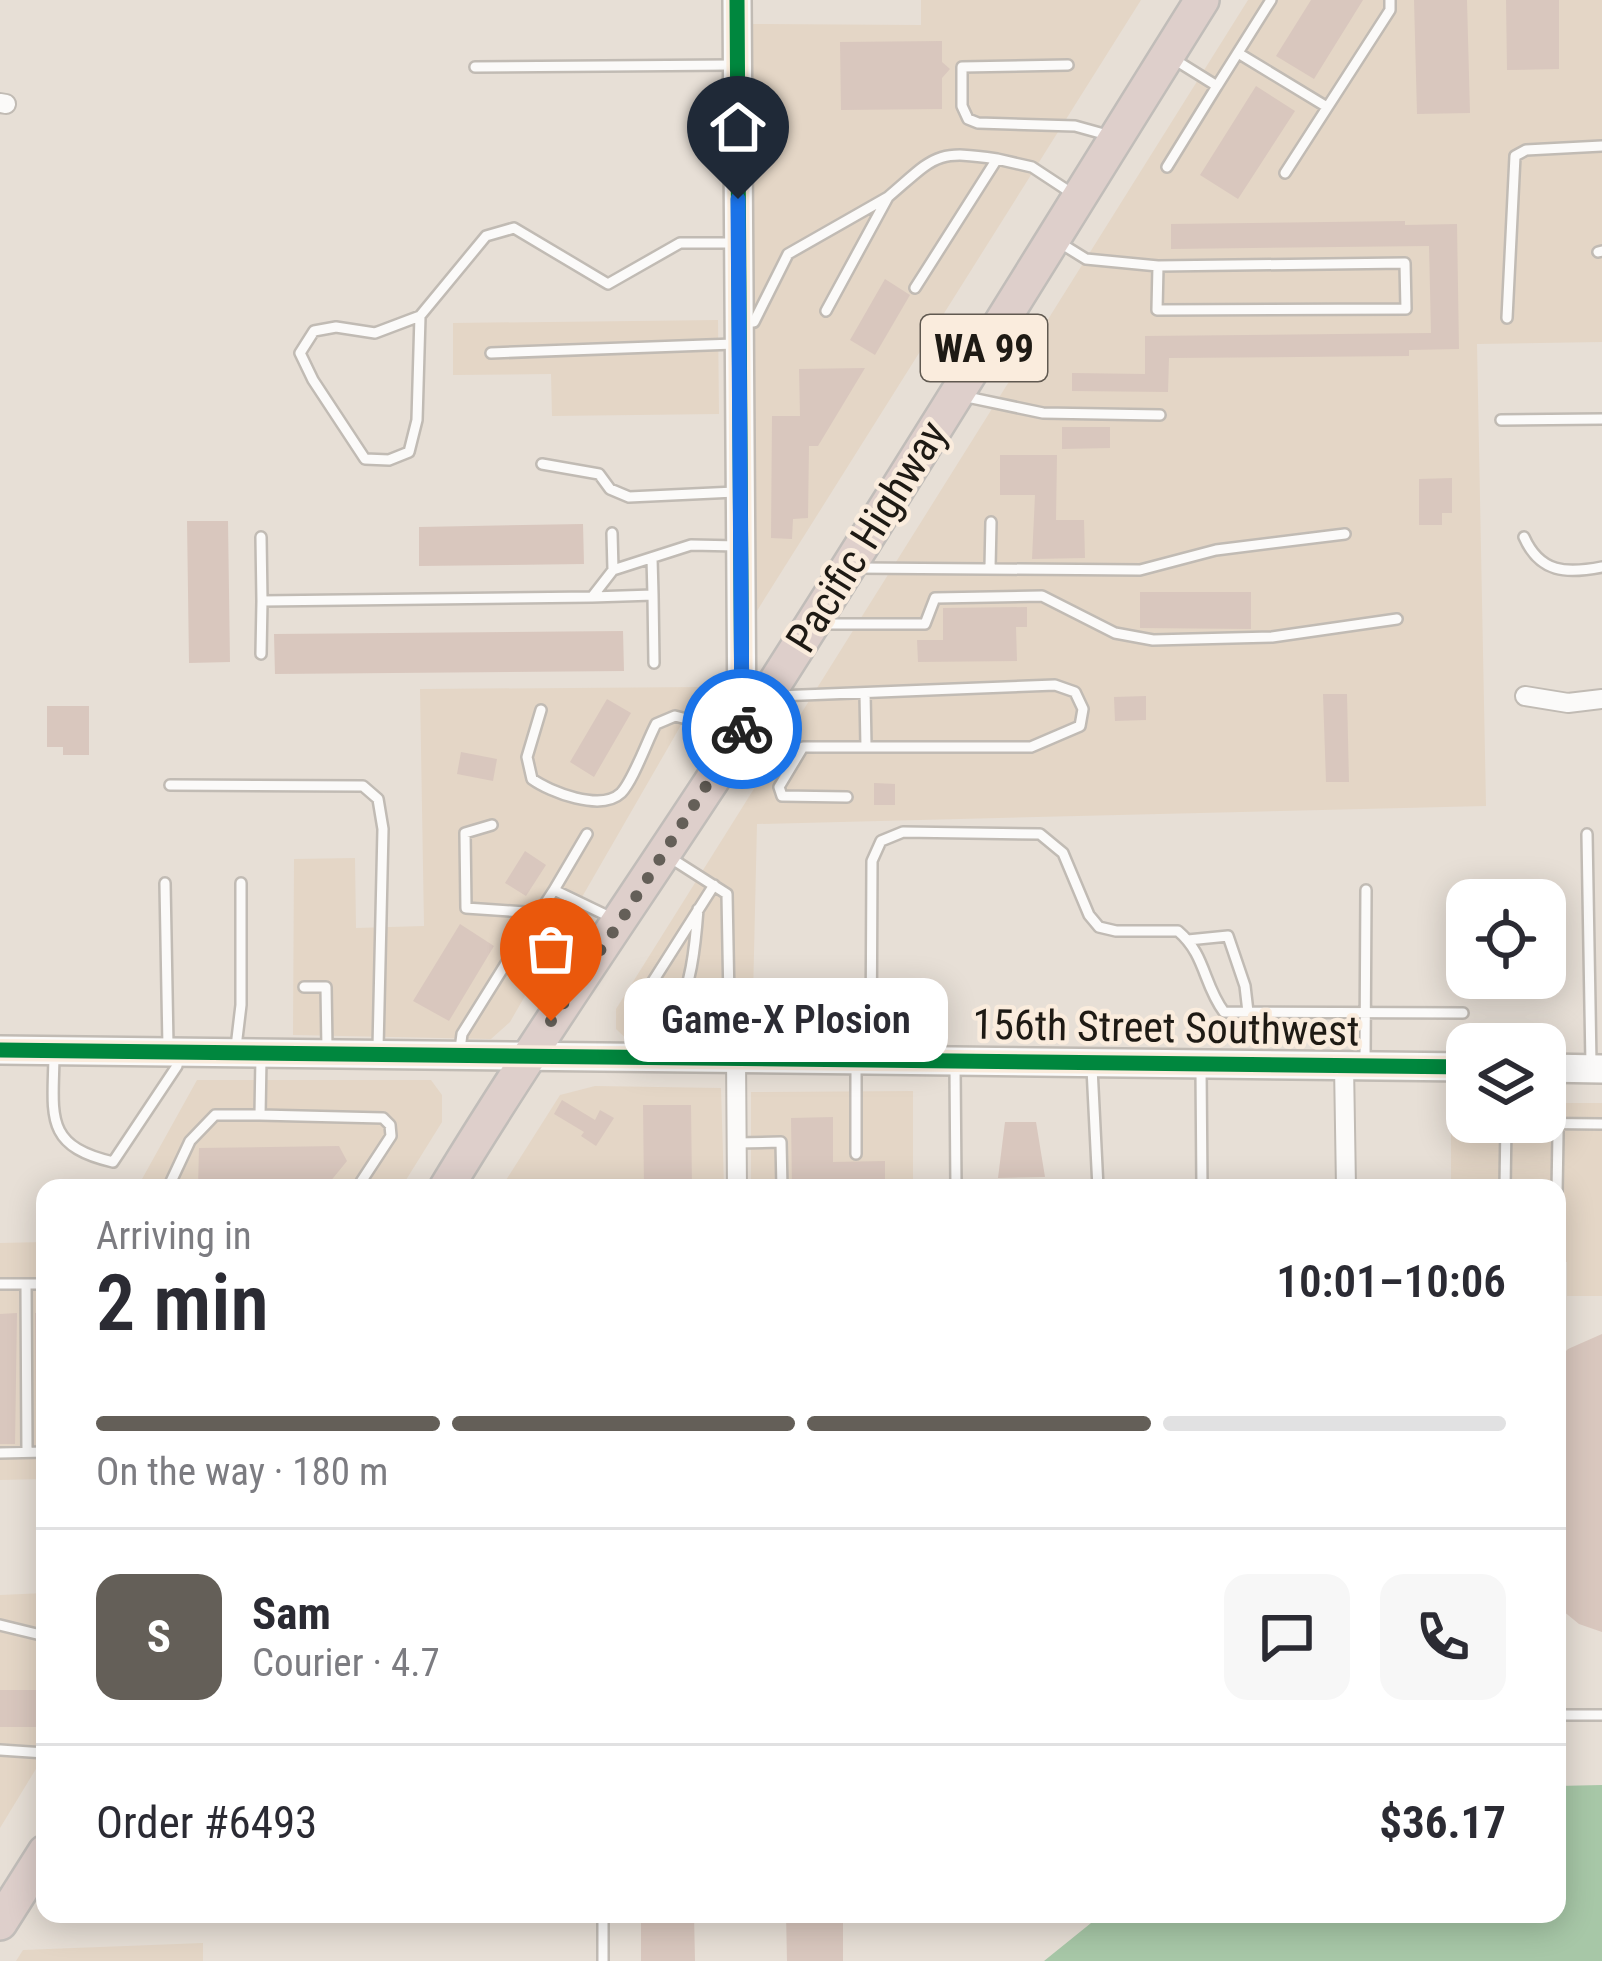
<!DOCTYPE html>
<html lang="en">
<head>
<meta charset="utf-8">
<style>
	:root { --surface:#fff; --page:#f7f7f7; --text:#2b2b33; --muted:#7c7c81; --line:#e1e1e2; --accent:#645f58 }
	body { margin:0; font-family:"Roboto Condensed",sans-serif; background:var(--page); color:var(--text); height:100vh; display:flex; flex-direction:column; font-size:45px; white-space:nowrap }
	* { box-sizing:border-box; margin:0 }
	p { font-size:39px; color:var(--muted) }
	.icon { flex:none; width:66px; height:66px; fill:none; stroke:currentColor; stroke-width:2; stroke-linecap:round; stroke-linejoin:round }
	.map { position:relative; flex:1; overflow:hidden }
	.side { position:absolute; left:36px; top:1179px; width:1530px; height:744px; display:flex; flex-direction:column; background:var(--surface); border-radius:24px; box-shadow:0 6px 30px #0003 }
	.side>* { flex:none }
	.fabs { position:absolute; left:1446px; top:879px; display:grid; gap:24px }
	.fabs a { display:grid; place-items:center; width:120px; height:120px; border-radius:24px; background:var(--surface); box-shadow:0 6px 30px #0003; font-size:60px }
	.pin { position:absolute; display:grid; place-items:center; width:102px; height:102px; color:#fff; margin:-123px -51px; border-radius:50% 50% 50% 0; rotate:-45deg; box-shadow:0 0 12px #0007 }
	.pin .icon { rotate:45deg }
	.courier { position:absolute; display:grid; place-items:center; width:120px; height:120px; margin:-60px; border:9px solid #1a73e8; border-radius:50%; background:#fff; color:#222; box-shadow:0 3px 15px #0007 }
	.bubble { position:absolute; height:84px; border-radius:24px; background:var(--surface); box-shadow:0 6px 30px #0003; font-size:39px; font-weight:600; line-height:84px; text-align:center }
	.summary em { font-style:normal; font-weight:600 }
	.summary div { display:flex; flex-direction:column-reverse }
	.summary { display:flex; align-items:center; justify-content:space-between; height:204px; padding:0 60px }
	h1 { font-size:78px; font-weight:600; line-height:90px }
	.bar { display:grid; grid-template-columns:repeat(4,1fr); gap:18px 12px; align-content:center; height:144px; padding:0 60px }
	.bar i { height:15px; border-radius:9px; background:var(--line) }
	.bar .on { background:var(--accent) }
	.bar p { grid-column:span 4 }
	.line { display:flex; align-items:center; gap:30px; padding:0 60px; border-top:3px solid var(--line) }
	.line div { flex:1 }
	.round { display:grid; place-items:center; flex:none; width:126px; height:126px; border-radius:24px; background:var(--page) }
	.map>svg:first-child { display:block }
	.built { fill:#e4d6c6 }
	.forest { fill:#a7c7a7 }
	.building { fill:#d9c7be }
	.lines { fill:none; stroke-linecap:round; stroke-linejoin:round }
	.lane-casing { stroke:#c1bbb4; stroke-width:14 }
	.street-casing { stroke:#c1bbb4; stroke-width:22 }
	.secondary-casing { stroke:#c1bbb4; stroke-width:32 }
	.highway-casing { stroke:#c1bdb9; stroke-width:38 }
	.lane { stroke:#fbfaf9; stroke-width:9 }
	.street { stroke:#fbfaf9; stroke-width:18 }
	.secondary { stroke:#fbfaf9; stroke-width:27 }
	.highway { stroke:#decfcb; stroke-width:33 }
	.cycleway-casing { stroke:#faecdd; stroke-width:22 }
	.cycleway { stroke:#00873e; stroke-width:15 }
	.done { stroke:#645f58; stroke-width:12; stroke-dasharray:0 21.6 }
	.route { stroke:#1a73e8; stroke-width:15 }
	.labels { text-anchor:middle; stroke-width:9; stroke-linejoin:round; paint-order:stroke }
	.shield { fill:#faecdd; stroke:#605950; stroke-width:3 }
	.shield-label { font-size:39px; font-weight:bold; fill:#1e1a14 }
	.street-label { font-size:42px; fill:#1e1a14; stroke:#faecdd }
</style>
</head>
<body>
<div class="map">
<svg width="1602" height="1961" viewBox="0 0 1602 1961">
	<rect width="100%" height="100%" fill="#e7dfd6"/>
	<path class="built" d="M921 0H1141L755 614 750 24 921 25Z
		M1248 0H1602V342L1477 344 1486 806 757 824 752 1039 634 1046 616 1029V1009Z
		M718 320 719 414 552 416 551 374 453 375V323Z
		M703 687 510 1022 491 1039 293 1035 294 859 355 858 356 928 424 926 420 689Z
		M197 1080H431L442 1095V1122L401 1188H137Z
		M595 1086 721 1088 724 1188H501L560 1095Z
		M913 1091V1188H751V1092Z
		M1451 1101 1467 1102V1122H1545V1103H1602V1296H1567V1262L1557 1261V1188H1451Z
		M45 1242V1479L0 1480V1243Z
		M45 1593V1754L0 1828V1595Z
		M203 1943V1961H16L23 1950Z"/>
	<path class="forest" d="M1602 1785V1961H1044L1096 1919V1914H1557V1786Z"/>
	<path class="building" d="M1311 0H1363L1314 79 1276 56Z
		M1414 0H1467L1470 113 1417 114Z
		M1506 0H1559V69L1507 70Z
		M942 41V62L950 69 942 78V109L841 110 840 42Z
		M1256 86 1295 111 1238 199 1200 175Z
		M1405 221V225L1457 224 1459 349 1409 350V356L1169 358 1168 392 1072 391V373L1145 374V336L1431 333 1429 246 1171 249V224Z
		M885 279 910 295 875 355 850 340Z
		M865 368 818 446H809L808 518 793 519 792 539 771 538 772 416H800L799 369Z
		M1062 427H1110V448L1062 449Z
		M1000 455H1057L1056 520H1084L1085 558 1032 559 1035 495H1000Z
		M1452 478V513H1442V525H1419V479Z
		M187 521H228L230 662 189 663Z
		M583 524 584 564 419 566V527Z
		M1140 592H1251V629L1140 628Z
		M1027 607V627H1016L1017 661 918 662 917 640H943V608Z
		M623 631 624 671 275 674 274 634Z
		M1323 694H1347L1349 782H1326Z
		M1146 696V720L1115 721 1114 697Z
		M607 699 631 713 594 777 570 762Z
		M47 706H89V755H63V747H47Z
		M461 752 497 759 493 781 457 774Z
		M874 783 895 784V805H874Z
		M525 851 546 865 526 896 505 883Z
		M460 924 494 946 449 1021 413 1001Z
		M562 1100 595 1120 600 1110 614 1118 596 1146 581 1136 584 1132 554 1114Z
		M643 1105H691L692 1188H644Z
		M833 1117V1162L885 1161V1188H792L791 1118Z
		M1005 1122H1036L1045 1177 998 1178Z
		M339 1146 347 1161 325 1188H198L199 1148Z
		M17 1313 15 1444H0V1314Z
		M35 1313H45V1424H36Z
		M1602 1334V1632L1579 1624 1557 1606V1360L1568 1349Z
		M0 1690H45V1717L38 1727H0Z
		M641 1914H694L695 1961H641Z
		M786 1914H843V1961H787Z"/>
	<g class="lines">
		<defs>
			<path id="lane" d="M1238 53 1327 107
				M1068 65 962 67V106L968 119 978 123 1075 126 1111 136
				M475 67 732 65
				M1217 86 1271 0
				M997 159 1032 167 1073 194
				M1167 167 1217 86 1172 58
				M1285 173 1390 10V0
				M888 197C935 157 934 149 997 159L915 288
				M1057 241 1086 259 1158 266 1157 310 1406 309 1405 263 1158 266
				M1598 252 1602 251
				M420 316 417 420 409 452 389 460 365 459 313 380 300 353 314 331 336 327 375 333 420 316 486 236 514 228 608 284 680 243H733
				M1507 318 1515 156 1526 150 1602 146
				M744 322H754L788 254 888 197 826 311
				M491 353 734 344
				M967 397 1043 413 1160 415
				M1501 420 1602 419
				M542 464 599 474 610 489 629 497 735 492
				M612 533 613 570
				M261 537 262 601
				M1524 537C1540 573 1566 574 1602 567
				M990 567 991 522
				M857 568 1140 570 1216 550 1345 534
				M653 595 654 663
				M592 597 653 595 652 558
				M823 624H925L935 598 1042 596 1115 633 1153 640 1272 637 1397 619
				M261 654 262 601 592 597 613 570 691 545 738 546
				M865 693 866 747
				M777 696 1055 685 1075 692 1083 709 1080 726 1031 747H803L779 787 782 796 847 797
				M541 710 527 757 532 779C550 792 601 812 621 793 633 781 647 741 656 724L675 716 737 732
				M170 785 363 786 378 799 383 829 378 1048
				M492 825 465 833 466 908 539 913 554 890 610 917
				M1587 834 1591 1064
				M669 857 727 894 730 1054
				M165 883 168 1046
				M554 890 587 834
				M698 909C695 950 691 985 674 1022L663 1024 636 1008 714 885
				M1188 940 1228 936 1245 986 1248 1012
				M304 987H326L327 1048
				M236 1047 241 1005V883
				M460 1049 462 1034 515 949 573 981
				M871 1054 872 861 881 841 903 832 1040 834 1063 853 1089 915 1099 927 1116 931H1178C1206 955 1203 984 1224 1012L1463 1013
				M54 1056C53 1116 44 1146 113 1162L177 1066 178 1058
				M1365 1060 1366 890
				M856 1064V1154
				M955 1067 956 1188
				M1092 1068 1098 1188
				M1201 1069 1202 1188
				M260 1115 383 1118 390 1125 391 1136 357 1188
				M737 1143 781 1142 782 1188
				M168 1188 190 1141 215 1115H260L261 1058
				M1505 1188 1506 1123 1602 1124
				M1557 1193 1559 1074
				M0 1284H45
				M26 1284 27 1452
				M0 1453 45 1452
				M0 1625 45 1636
				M1557 1715H1602
				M0 1750 45 1753
				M603 1914V1961"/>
			<path id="street" d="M0 103 6 104
				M1525 696 1568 703 1602 699
				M736 1057 737 1188
				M1344 1065 1346 1188"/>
			<path id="secondary" d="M737 0 742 734
				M0 1050 1467 1067
				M1545 1068 1602 1069"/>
			<path id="highway" d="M446 1188C539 1035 642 889 739 739 896 495 1048 246 1202 0
				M0 1923 45 1852"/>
		</defs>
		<use href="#lane" class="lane-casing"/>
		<use href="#street" class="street-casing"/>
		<use href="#secondary" class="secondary-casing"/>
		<use href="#highway" class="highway-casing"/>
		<use href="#lane" class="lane"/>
		<use href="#street" class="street"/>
		<use href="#secondary" class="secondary"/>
		<use href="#highway" class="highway"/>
		<defs>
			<path id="cycleway" d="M737 0 742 734
				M0 1050 1467 1067"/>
		</defs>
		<use href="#cycleway" class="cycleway-casing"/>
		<use href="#cycleway" class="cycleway"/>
	</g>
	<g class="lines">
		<path class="done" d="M551 1021 620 922 742 729"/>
		<path class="route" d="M738 199 742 729"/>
	</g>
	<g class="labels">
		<rect class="shield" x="921" y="315" width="126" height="66" rx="9"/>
		<g class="shield-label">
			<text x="984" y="362">WA 99</text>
		</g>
		<g class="street-label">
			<text transform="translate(866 536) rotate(-58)" y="15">Pacific Highway</text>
			<text transform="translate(1166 1027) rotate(1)" y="15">156th Street Southwest</text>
		</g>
	</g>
</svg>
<div class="fabs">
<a><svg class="icon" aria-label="locate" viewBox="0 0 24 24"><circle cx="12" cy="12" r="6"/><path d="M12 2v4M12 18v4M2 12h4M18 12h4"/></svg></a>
<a><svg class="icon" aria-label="layers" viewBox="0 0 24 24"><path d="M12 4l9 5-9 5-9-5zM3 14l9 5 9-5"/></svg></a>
</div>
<div class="pin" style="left:551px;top:1021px;background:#ea580c"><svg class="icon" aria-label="bag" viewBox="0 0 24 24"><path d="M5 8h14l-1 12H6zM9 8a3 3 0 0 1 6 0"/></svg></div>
<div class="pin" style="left:738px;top:199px;background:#1f2937"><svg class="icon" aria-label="home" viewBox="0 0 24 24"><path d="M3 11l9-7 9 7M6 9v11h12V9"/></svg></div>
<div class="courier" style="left:742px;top:729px"><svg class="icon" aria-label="bike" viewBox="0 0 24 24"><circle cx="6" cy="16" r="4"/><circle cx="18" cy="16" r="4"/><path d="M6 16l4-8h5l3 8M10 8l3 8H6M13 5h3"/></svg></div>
<div class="bubble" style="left:624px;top:978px;width:324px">Game-X Plosion</div>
<section class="side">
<div class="summary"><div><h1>2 min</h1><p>Arriving in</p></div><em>10:01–10:06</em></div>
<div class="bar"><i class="on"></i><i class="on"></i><i class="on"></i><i></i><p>On the way · 180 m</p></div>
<div class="line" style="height:216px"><b class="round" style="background:var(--accent);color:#fff">S</b><div><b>Sam</b><p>Courier · 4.7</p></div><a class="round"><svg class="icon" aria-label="chat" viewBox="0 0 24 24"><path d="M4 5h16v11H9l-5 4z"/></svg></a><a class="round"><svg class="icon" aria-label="phone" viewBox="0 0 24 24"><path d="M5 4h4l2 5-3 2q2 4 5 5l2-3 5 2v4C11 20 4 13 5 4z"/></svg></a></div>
<div class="line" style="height:156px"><div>Order #6493</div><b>$36.17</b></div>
</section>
</div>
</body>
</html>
